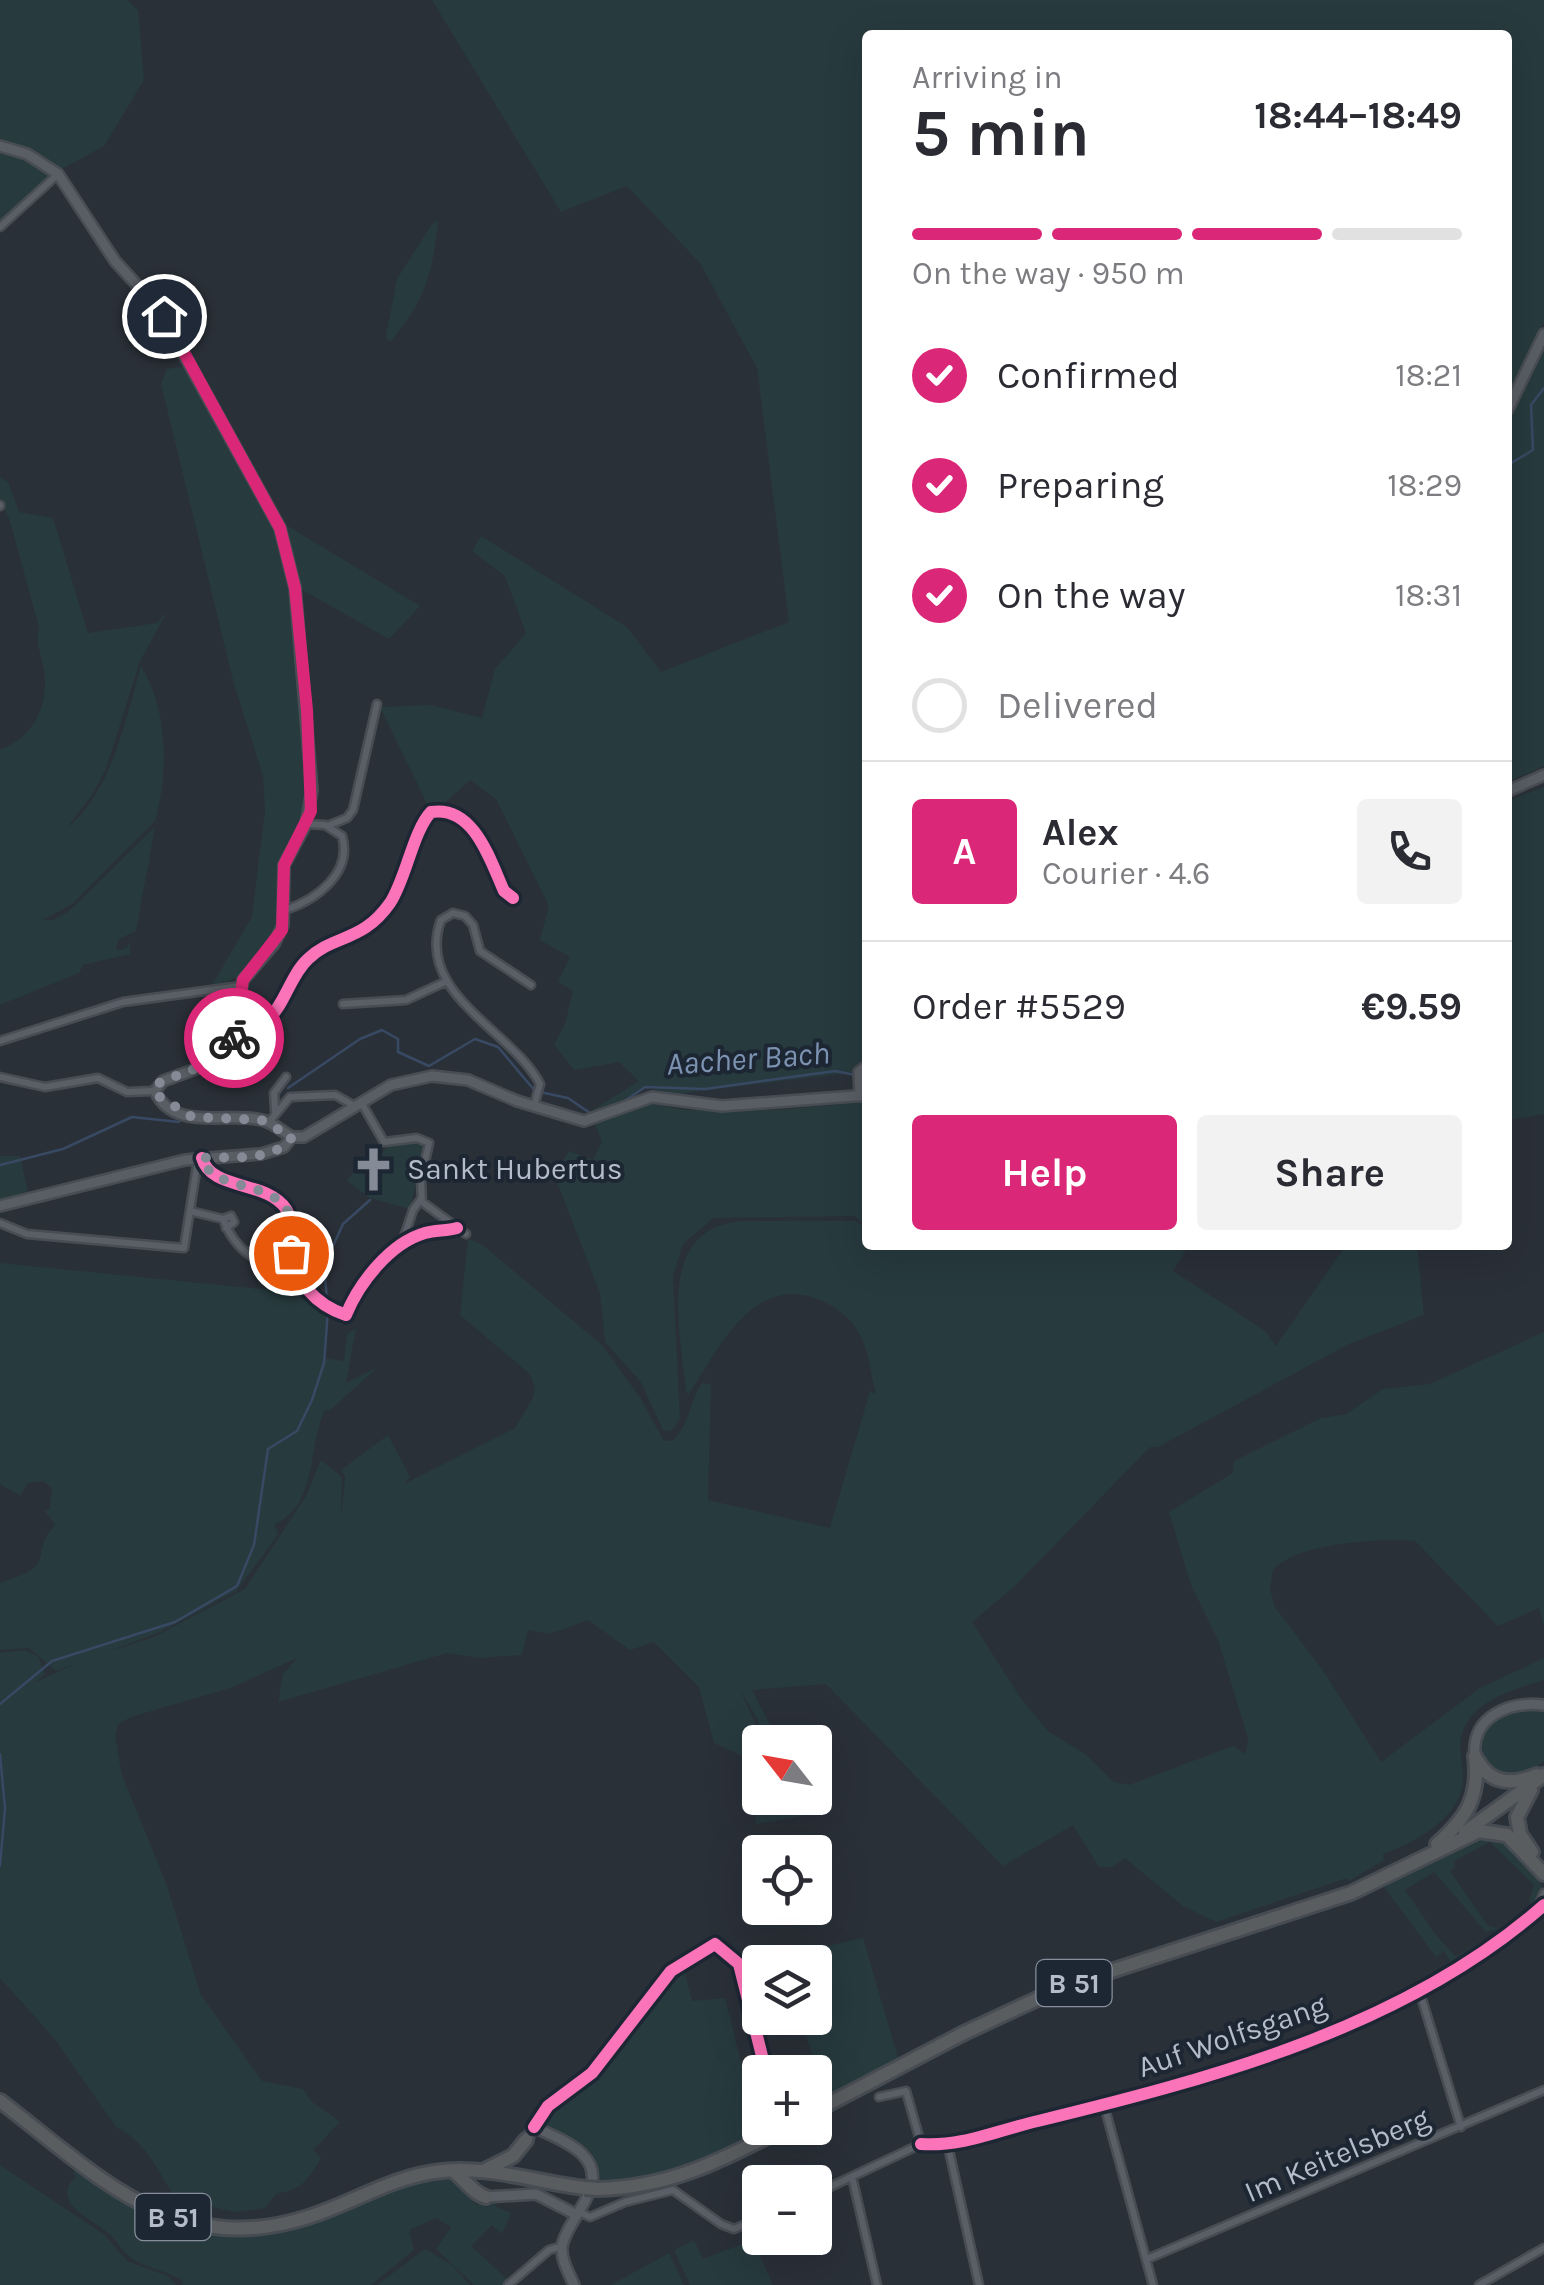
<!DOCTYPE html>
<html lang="en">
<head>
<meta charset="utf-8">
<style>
	:root { --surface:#fff; --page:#f2f2f3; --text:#2b2b33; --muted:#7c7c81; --line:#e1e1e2; --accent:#db2777 }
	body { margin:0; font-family:Karla,sans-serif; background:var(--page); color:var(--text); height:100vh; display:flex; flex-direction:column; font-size:38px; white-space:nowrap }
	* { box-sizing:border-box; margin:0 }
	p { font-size:32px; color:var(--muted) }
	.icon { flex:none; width:55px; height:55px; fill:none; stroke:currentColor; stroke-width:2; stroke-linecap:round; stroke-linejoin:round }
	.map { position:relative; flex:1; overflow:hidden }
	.sheet { position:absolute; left:862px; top:30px; width:650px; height:1220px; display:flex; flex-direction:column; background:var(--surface); border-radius:10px; box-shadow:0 10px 40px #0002 }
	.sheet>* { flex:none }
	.needle { width:65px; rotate:301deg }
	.controls { position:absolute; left:742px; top:1725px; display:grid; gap:20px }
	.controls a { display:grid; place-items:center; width:90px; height:90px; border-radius:10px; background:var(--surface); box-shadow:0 10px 40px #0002; font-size:50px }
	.pin { position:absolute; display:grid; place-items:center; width:85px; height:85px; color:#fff; margin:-42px; border:5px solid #fff; border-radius:50%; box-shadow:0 2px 10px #0007 }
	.courier { position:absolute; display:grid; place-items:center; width:100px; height:100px; margin:-50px; border:8px solid #db2777; border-radius:50%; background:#fff; color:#222; box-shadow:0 2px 12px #0007 }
	.head em { font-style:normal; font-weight:700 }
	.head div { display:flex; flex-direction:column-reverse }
	.head { display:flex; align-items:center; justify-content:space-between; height:170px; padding:0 50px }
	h1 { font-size:65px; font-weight:700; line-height:75px }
	.bar { display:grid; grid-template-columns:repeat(4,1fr); gap:15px 10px; align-content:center; height:120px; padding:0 50px }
	.bar i { height:12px; border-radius:8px; background:var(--line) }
	.bar .selected { background:var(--accent) }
	.bar p { grid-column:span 4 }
	.line { display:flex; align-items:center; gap:25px; padding:0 50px; border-top:2px solid var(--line) }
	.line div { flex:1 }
	.round { display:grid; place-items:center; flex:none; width:105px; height:105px; border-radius:10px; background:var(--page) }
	ol { padding:0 50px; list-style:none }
	li { display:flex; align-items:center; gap:30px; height:110px }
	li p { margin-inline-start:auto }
	li .icon { padding:10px; border-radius:50%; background:var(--accent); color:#fff; stroke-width:4 }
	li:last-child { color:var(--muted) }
	li i { width:55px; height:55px; border:5px solid var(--line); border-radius:50% }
	.cta { display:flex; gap:20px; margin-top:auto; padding:20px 50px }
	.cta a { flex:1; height:115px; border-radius:10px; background:var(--accent); color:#fff; font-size:40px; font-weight:700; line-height:115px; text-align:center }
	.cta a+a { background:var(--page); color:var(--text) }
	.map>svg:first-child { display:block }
	.green { fill:#273a3e }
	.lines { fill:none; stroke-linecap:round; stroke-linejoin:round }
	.stream { stroke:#384963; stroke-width:2.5 }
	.street-casing { stroke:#484c53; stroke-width:11 }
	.secondary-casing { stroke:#484c53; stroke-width:14 }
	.highway-casing { stroke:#474c53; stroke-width:18 }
	.street { stroke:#5a5e66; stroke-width:6 }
	.secondary { stroke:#595d64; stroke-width:9 }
	.highway { stroke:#5a5d60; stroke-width:12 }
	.highway-bridge-casing { stroke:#474c53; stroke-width:18; stroke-linecap:butt }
	.highway-bridge { stroke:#5a5d60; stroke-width:12 }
	.cycleway-casing { stroke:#1d2633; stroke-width:19 }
	.cycleway { stroke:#fb73b8; stroke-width:12 }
	.done { stroke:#848b96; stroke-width:10; stroke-dasharray:0 18 }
	.route { stroke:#db2777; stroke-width:12 }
	.labels { text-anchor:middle; stroke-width:8; stroke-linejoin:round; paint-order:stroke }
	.shield { fill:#1d2633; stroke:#878f9c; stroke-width:2.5 }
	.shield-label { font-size:28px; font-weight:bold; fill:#b4bcc9 }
	.poi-label { font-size:30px; fill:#b4bcc9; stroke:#1d2633; text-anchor:start }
	.street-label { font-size:30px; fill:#b4bcc9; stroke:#1d2633 }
	.water-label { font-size:32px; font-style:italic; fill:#7c92b1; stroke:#1d2633 }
</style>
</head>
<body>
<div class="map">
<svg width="1544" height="2285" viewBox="0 0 1544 2285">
	<rect width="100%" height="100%" fill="#2a3038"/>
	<path class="green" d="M0 0H127L138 10 144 80 104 146 62 169 0 143Z
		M432 0H1544V322L1508 399V35H868V1061L858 1065 855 1072 677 1094 645 1087 593 1118 591 1111 639 1081 619 1062 574 1070 554 1044 565 1024 573 991 558 982 570 957 540 940 549 906 496 799 470 780 444 804 428 806 380 707 431 705 482 718 495 669 526 633 505 576 472 551 481 536 627 627 661 672 789 622 757 368 700 263 627 186 561 212Z
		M0 148 27 157 50 173 43 186 0 225Z
		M438 220C433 273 425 301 390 342L386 337 397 279 432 224Z
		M1544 339V766L1508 782V414Z
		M187 366 284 548 309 759 304 821 281 867 278 933 239 976 223 984 212 985 252 917 265 811 263 776 234 684 161 384 167 369Z
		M0 477 8 482 19 512 53 518 88 633 157 623 168 610 140 661 106 769 92 795 67 828C112 791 125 721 141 666 168 710 169 772 155 821L72 904 43 920H53L68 912 155 827 136 931 119 939 116 948 117 951 128 947 130 940V954L83 965 79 973 0 1005V749C35 739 51 700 43 665 40 650 35 643 39 627L9 518 0 501Z
		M281 522 420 606 389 639 299 588Z
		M1544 787V1114L1508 1120V801Z
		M867 1102V1226L854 1216 713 1218 683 1244 673 1276 680 1419 671 1431 663 1430 641 1382 605 1342 600 1293 557 1182 556 1162 561 1164 569 1151 593 1160 602 1142 595 1123 630 1106 646 1103 685 1110H777Z
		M414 1140 426 1142 410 1209 370 1198 347 1181 357 1166 379 1177 385 1169 377 1159 389 1145Z
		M0 1156H20L29 1196 0 1203Z
		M740 1221H856L867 1229 868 1245H1189L1173 1271 1265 1331 1276 1346 1346 1245H1417L1424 1315 1349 1344 1158 1447H1150L1013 1588 972 1622 1022 1700 1049 1732 1085 1754 1114 1782 1129 1785 1233 1746 1246 1754 1248 1738 1218 1640 1191 1585 1169 1512 1233 1473 1234 1461 1321 1418 1346 1414 1383 1389 1430 1384 1544 1332V1626L1539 1608 1498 1626 1415 1541C1381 1538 1295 1543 1273 1570L1270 1589 1275 1607 1324 1672 1381 1762 1480 1688 1544 1658V1680C1516 1689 1479 1698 1465 1726 1456 1743 1463 1761 1463 1779 1463 1817 1413 1844 1383 1854L1384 1860 1349 1881 1347 1878 1216 1922 1183 1906 1125 1858 1112 1867H1099L1073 1825 1003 1866 826 1684 752 1690 779 1742H761L758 1720 740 1690 758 1729 757 1763 714 1743 699 1687 654 1642 630 1650 588 1620 550 1634 528 1630 522 1655 479 1658 447 1653 278 1702 283 1674 297 1658 233 1687 131 1717 118 1724 115 1737 122 1775 166 1883 201 1995 262 2081 303 2089 311 2101 340 2122 313 2150 321 2158C311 2177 300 2192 277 2193L265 2208 235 2212 175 2198C158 2171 146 2141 116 2127L54 2038 0 1978V1653L24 1650 38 1656 45 1674 34 1683 88 1658 154 1637 245 1589 306 1496 321 1460 342 1477 341 1519 345 1477 341 1470 388 1435 410 1477 404 1484 515 1428 533 1398 535 1388 530 1374 460 1315 468 1238 484 1246 603 1346 641 1399 664 1441 673 1440C690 1424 689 1402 702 1383L711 1384 708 1500 830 1528 870 1391 876 1394C870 1374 870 1353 860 1335 851 1318 836 1307 820 1300 752 1273 719 1349 689 1394L686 1392C681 1331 654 1231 740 1221Z
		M0 1263 302 1293 327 1313 323 1358 344 1361 347 1334 356 1328 346 1383 378 1367 329 1411 325 1410C307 1447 319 1504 274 1525L278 1533 275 1539 236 1591 160 1632 56 1671 29 1648 0 1650V1583C62 1563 26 1558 55 1525L45 1511 50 1509 52 1488 43 1481 28 1483 20 1496 0 1484Z
		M1513 1708H1544V1761L1525 1776 1498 1775C1467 1744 1476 1727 1513 1708Z
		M760 1756V1798H809L818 1813 756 1824Z
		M1479 1833 1503 1836 1540 1875 1542 1888 1533 1906 1529 1901 1534 1885 1490 1842 1454 1861 1455 1867 1450 1871 1488 1926 1499 1928 1486 1932 1434 1872 1405 1890 1435 1934 1456 1957 1477 1944 1478 1948 1453 1966 1444 1951 1436 1957 1384 1887Z
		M863 1938 899 2061 827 2098 800 2018H815V1962H782L780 1957Z
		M683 1966 692 2001 725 1998 759 2133C711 2163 653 2188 596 2180L592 2164 545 2127 541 2120 551 2107 602 2068 669 1978Z
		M0 2165 105 2235 127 2261 168 2276 176 2285H0Z
		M76 2169C132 2212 159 2222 229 2228 260 2231 290 2232 319 2220 365 2201 406 2175 457 2179L474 2203 488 2207 497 2200 495 2206 511 2213 502 2234 492 2225 471 2246 509 2281 505 2285H474L436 2249 451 2227 436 2218 409 2230 414 2250 371 2285H182L183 2281C168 2271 149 2269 134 2260 123 2253 117 2240 107 2232 88 2216 50 2203 76 2176L73 2173Z
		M694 2240 703 2259 753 2240 773 2285H690L674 2250Z
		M425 2249 452 2265 470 2285H377Z
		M669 2253 684 2285H611Z"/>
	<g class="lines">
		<path class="stream" d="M1508 465 1533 450 1531 405 1544 388
			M288 1088 360 1039 382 1030 398 1039V1052L429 1066 475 1039 498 1047 535 1091 568 1098 590 1113
			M620 1104 645 1087 705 1089 835 1071 855 1075
			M0 1165 63 1149 132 1117 179 1122
			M0 1704 52 1661 175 1622 237 1586 254 1545 268 1449 297 1431 312 1400 324 1363 328 1310 324 1266 343 1224 370 1200
			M0 1754 5 1808 0 1866"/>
		<defs>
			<path id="street" d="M0 227 58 174
				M0 505V506
				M327 826 347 818 353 810 377 704
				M285 910C316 900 353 873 342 836L325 825 306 824
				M531 985 480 951 473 925 465 916 453 913 441 920C414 994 513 1031 540 1084L534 1106
				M343 1004 406 1000 447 981
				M236 1027C283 1033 282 983 308 959 334 934 362 943 390 903 406 879 413 831 431 812 474 805 490 860 504 891L513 898
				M0 1041 123 1002 241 986
				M0 1077 45 1087 98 1078 127 1092 155 1091
				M361 1102 384 1142 417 1138 429 1143 421 1180 422 1202 466 1234
				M275 1111 274 1093 286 1077
				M269 1122 290 1097 335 1095 353 1105
				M202 1158C211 1191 267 1180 286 1209 293 1221 290 1234 291 1247 293 1281 316 1305 346 1315 359 1283 390 1243 425 1233 435 1230 447 1231 457 1228
				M190 1211 223 1219 231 1216 234 1222 226 1228
				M223 1219C234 1247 259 1273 292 1258
				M0 1223 27 1234 184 1248 198 1159
				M402 1243 413 1210 421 1199
				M1535 1912 1544 1893
				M1420 1993 1461 2127
				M1104 2105 1153 2285
				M534 2127 548 2106 592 2073 671 1971 715 1944 739 1964 766 2072
				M921 2144C962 2147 998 2130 1038 2121 1214 2078 1406 2027 1544 1905
				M948 2146 979 2285
				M852 2177 877 2285
				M815 2194 921 2144 906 2091 879 2097
				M579 2212 590 2217 625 2202 673 2190 721 2224 734 2229 760 2218
				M1147 2259 1544 2090
				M508 2285 549 2250 563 2246
				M1479 2285 1544 2248"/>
			<path id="secondary" d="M0 146 27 154 58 174 115 261 159 309 280 528 295 588 312 790 306 824 284 865 283 925 274 944 243 980 229 1050 215 1062 163 1081 155 1091C173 1131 224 1113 257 1119 271 1121 280 1130 292 1137
				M1508 409 1544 334
				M1508 791 1544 775
				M860 1096 859 1072 868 1065
				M292 1137H304L391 1085 432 1076 468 1080 517 1101 584 1121 652 1097 722 1106 868 1095
				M0 1206 185 1160 261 1154 284 1147 292 1137
				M1475 1756C1471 1716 1510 1701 1544 1705
				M526 2140 534 2127C549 2134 570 2142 582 2154 613 2184 566 2218 562 2247 561 2260 569 2273 574 2285
				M486 2197 536 2194 577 2215"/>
			<path id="highway" d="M1477 1760C1491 1785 1512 1785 1537 1775
				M1531 1790 1517 1817 1520 1834 1532 1852
				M1465 1832 1544 1775
				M1437 1844C1467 1818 1480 1796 1475 1756
				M0 2101C95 2173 173 2259 305 2218 352 2204 392 2176 442 2171 490 2166 537 2182 585 2188
				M815 2111 962 2034 1065 1986 1351 1893 1479 1831 1507 1835 1544 1874
				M485 2170 513 2156 526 2140
				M453 2171C465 2179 473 2194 486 2197
				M597 2189C668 2188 723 2160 784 2128"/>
		</defs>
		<use href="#street" class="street-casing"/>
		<use href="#secondary" class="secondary-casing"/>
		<use href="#highway" class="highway-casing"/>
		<use href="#street" class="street"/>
		<use href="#secondary" class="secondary"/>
		<use href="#highway" class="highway"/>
		<defs>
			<path id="highway-bridge" d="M585 2188 597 2189"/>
		</defs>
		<use href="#highway-bridge" class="highway-bridge-casing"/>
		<use href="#highway-bridge" class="highway-bridge"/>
		<defs>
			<path id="cycleway" d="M236 1027C283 1033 282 983 308 959 334 934 362 943 390 903 406 879 413 831 431 812 474 805 490 860 504 891L513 898
				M202 1158C211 1191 267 1180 286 1209 293 1221 290 1234 291 1247 293 1281 316 1305 346 1315 359 1283 390 1243 425 1233 435 1230 447 1231 457 1228
				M534 2127 548 2106 592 2073 671 1971 715 1944 739 1964 766 2072
				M921 2144C962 2147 998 2130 1038 2121 1214 2078 1406 2027 1544 1905"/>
		</defs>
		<use href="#cycleway" class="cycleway-casing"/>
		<use href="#cycleway" class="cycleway"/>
	</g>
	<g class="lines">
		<path class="done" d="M234 1038 218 1060 160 1082 155 1094 192 1117 261 1120 292 1137C274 1163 230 1156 202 1158 211 1192 271 1179 288 1212 294 1224 291 1240 291 1253"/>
		<path class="route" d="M164 316 280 528 295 588 307 710 311 811 284 865 282 930 243 980 234 1038"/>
	</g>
	<defs>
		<symbol id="church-bare" viewBox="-9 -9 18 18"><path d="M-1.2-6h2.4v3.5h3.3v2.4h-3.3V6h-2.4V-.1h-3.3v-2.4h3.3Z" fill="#848b96" stroke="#1d2633" stroke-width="2.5" paint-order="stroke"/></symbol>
	</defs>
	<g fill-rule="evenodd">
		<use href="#church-bare" x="342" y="1138" width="63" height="63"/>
	</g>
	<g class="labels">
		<g class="shield">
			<rect x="1036.5" y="1960" width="75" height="46" rx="8"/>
			<rect x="135.5" y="2194" width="75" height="46" rx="8"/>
		</g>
		<g class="shield-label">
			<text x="1074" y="1993">B 51</text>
			<text x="173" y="2227">B 51</text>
		</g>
		<g class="poi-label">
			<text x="407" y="1179">Sankt Hubertus</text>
		</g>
		<g class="street-label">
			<text transform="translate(1232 2036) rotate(-19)" y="10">Auf Wolfsgang</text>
			<text transform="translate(1337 2155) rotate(-23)" y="10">Im Keitelsberg</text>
		</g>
		<g class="water-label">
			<text transform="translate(748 1058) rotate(-4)" y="11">Aacher Bach</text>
		</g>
	</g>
</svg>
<div class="controls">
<a><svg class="needle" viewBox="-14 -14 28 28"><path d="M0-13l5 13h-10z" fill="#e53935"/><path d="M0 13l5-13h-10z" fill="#7c7c81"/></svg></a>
<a><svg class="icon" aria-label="locate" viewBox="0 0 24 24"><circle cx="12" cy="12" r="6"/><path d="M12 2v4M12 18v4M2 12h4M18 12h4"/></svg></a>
<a><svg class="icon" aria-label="layers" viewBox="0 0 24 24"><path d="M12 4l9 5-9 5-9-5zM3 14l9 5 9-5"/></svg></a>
<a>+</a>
<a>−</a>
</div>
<div class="pin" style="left:291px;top:1253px;background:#ea580c"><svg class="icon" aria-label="bag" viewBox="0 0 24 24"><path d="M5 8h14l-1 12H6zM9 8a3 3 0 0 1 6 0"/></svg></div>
<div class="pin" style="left:164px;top:316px;background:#1f2937"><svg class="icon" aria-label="home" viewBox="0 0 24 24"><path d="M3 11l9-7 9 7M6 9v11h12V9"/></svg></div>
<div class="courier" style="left:234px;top:1038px"><svg class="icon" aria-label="bike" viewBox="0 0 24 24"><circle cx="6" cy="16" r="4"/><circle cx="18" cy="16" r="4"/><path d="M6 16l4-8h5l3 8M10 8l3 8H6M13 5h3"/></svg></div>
<section class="sheet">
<div class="head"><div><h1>5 min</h1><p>Arriving in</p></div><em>18:44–18:49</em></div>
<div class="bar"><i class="selected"></i><i class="selected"></i><i class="selected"></i><i></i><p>On the way · 950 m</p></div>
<ol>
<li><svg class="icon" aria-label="check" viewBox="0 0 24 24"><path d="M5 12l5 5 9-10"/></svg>Confirmed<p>18:21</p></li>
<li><svg class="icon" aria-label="check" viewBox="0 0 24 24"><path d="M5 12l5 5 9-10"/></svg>Preparing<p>18:29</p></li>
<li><svg class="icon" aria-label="check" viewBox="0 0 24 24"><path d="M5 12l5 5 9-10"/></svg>On the way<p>18:31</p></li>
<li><i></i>Delivered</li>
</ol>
<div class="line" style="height:180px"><b class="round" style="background:var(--accent);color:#fff">A</b><div><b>Alex</b><p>Courier · 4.6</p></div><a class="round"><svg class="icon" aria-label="phone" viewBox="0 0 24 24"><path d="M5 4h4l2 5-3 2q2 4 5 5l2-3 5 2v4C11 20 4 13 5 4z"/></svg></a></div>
<div class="line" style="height:130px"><div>Order #5529</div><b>€9.59</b></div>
<div class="cta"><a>Help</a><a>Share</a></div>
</section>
</div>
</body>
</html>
